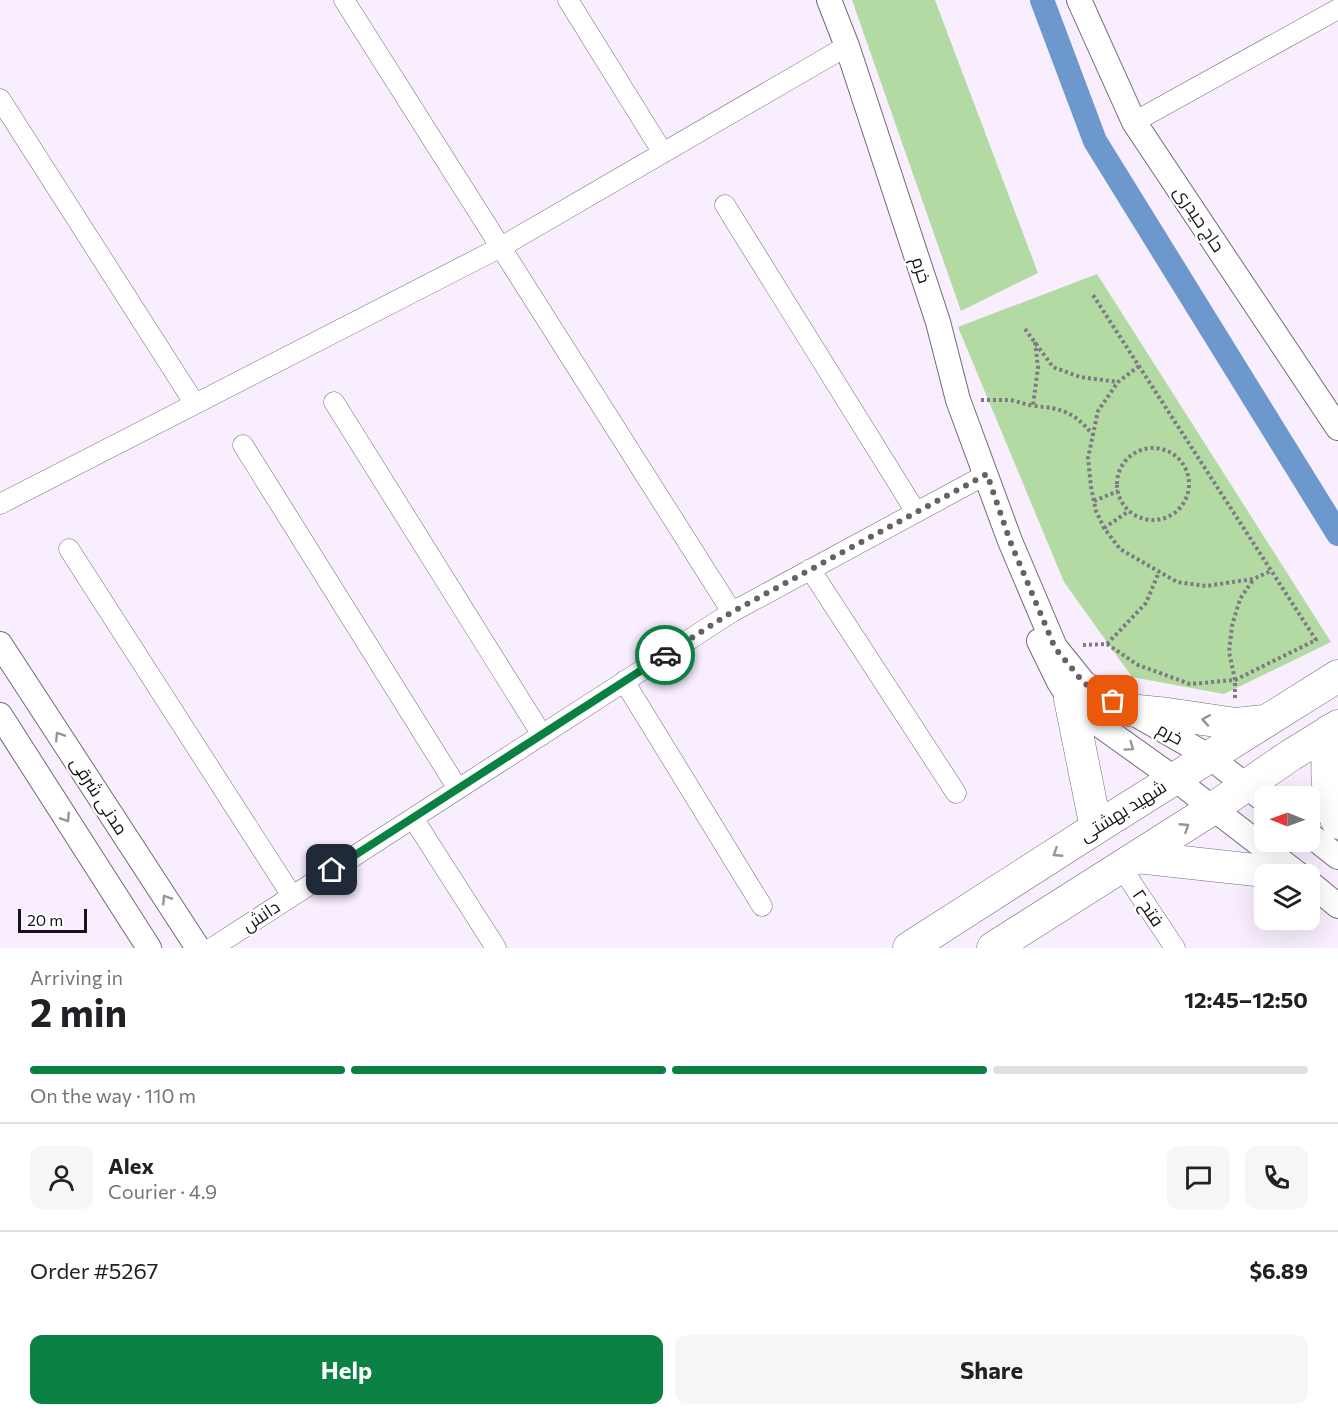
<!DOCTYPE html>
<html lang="en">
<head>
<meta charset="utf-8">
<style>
	:root { --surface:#fff; --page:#f6f6f6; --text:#202124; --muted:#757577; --line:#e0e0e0; --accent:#0b8043 }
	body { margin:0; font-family:Commissioner,Cairo,sans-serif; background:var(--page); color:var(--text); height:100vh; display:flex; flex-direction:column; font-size:22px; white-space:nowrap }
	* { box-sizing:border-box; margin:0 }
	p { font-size:20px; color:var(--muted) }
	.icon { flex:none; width:33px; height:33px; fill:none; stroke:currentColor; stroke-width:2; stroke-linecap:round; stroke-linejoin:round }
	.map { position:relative; height:948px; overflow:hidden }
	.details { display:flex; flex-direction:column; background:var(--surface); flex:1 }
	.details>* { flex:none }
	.needle { width:39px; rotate:271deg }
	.tools { position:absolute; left:1254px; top:786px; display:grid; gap:12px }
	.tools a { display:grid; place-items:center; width:66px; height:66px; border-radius:12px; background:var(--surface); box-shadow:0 6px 24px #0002; font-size:30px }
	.scale { position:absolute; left:18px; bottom:15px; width:69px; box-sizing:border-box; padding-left:6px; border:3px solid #171419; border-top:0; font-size:16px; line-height:21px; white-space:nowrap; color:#171419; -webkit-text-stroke:4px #fff; paint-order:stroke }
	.pin { position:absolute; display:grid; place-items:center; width:51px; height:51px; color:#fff; margin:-26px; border-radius:12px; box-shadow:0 3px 9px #0006 }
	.courier { position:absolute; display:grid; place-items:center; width:60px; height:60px; margin:-30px; border:4px solid #0b8043; border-radius:50%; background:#fff; color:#222; box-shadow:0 2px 8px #0007 }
	.overview em { font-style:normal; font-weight:700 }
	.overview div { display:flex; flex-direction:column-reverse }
	.overview { display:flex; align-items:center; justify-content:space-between; height:102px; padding:0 30px }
	h1 { font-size:39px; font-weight:700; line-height:45px }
	.bar { display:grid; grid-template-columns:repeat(4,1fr); gap:9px 6px; align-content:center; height:72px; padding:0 30px }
	.bar i { height:8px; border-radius:4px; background:var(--line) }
	.bar .on { background:var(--accent) }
	.bar p { grid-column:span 4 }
	.line { display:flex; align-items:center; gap:15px; padding:0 30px; border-top:2px solid var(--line) }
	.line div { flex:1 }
	.round { display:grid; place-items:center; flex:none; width:63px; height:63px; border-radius:12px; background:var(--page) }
	.primary-button { display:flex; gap:12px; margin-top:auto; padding:12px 30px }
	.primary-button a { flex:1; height:69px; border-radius:12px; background:var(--accent); color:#fff; font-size:24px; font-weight:700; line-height:69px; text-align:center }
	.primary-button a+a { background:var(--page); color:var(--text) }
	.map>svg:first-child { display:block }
	.green { fill:#b3daa3 }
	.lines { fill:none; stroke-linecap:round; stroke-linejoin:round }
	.canal { stroke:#6c98ce; stroke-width:24 }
	.minor-casing { stroke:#726a78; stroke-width:21 }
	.tertiary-casing { stroke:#726a78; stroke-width:26 }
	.primary-casing { stroke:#726a78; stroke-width:33 }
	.path { stroke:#7f7983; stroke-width:4; stroke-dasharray:3 3; stroke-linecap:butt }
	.minor { stroke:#fff; stroke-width:20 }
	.tertiary { stroke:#fff; stroke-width:24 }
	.primary { stroke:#fff; stroke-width:32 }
	.oneway { stroke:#979598 }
	.done { stroke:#666069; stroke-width:6; stroke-dasharray:0 10.8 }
	.route { stroke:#0b8043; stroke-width:8 }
	.labels { text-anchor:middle; stroke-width:4.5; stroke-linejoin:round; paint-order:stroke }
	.street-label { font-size:18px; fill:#171419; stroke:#fff }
</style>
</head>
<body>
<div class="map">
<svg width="1338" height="948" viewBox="0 0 1338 948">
	<rect width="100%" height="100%" fill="#f8eefe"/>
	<path class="green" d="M852 0H935L1038 273 961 311Z
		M1097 274 1331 642 1224 694 1132 677 1064 582 958 327Z"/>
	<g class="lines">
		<path class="canal" d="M1042 0 1095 141 1338 534"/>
		<defs>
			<path id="minor" d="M344 0 732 612
				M568 0 663 153
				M0 99 195 404
				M1134 122 1338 9
				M725 205 916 512
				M334 402 542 735
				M243 445 458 789
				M0 504 501 247 847 46
				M69 549 292 896
				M810 569 956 793
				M624 681 762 906
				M413 818 496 948
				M1121 867 1175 948
				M212 948 732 612 987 474"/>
			<path id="tertiary" d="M829 0 847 46 938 322 958 400 1010 541 1055 647 1084 683 1128 710 1210 757 1264 800
				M1079 0 1134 122 1338 428
				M1039 641 1059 682 1070 699 1084 714 1175 779 1298 874
				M0 644 198 948
				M0 715 149 948
				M1310 835 1338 857
				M1310 883 1338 906"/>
			<path id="primary" d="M1070 699 1096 828
				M1128 710 1168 714 1236 724 1264 721
				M1329 731C1327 760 1324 797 1338 823
				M1137 857 1291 874
				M909 948 1096 828 1338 676
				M993 948 1212 809 1291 755 1338 726"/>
		</defs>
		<use href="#minor" class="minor-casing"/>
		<use href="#tertiary" class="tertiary-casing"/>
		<use href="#primary" class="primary-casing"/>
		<path class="path" d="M1025 329 1053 367 1080 377 1118 382
			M1035 342 1038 367 1033 406C1062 408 1074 412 1093 435
			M1139 366 1118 382 1098 411 1088 458 1091 487 1096 511 1104 528 1120 549 1177 582 1206 586 1253 579 1271 571
			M981 400H1011L1033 406
			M1117 484a36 36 0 1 1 72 0a36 36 0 1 1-72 0Z
			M1094 501 1118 491
			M1104 528 1129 511
			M1107 644 1146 603 1159 572
			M1083 645 1107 644 1138 665 1190 684 1235 680 1316 640 1093 295
			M1235 698V680L1229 652 1232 626 1240 599 1253 580"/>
		<use href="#minor" class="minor"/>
		<use href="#tertiary" class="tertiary"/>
		<use href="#primary" class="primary"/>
	</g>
	<defs><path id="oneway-chevron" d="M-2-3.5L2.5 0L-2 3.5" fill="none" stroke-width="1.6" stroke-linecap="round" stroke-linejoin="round" transform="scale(1.5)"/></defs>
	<g class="oneway">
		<use href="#oneway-chevron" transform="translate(1206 720) rotate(-171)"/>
		<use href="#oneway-chevron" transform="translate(59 736) rotate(-123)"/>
		<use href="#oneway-chevron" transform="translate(1130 747) rotate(35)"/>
		<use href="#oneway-chevron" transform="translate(66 818) rotate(57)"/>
		<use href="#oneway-chevron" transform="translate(1185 827) rotate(-33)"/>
		<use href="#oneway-chevron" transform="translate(1057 853) rotate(147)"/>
		<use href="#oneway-chevron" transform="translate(166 899) rotate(-123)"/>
	</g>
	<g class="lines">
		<path class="done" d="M665 655 732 612 987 474 1010 541 1055 648 1084 683 1113 701"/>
		<path class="route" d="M332 870 665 655"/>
	</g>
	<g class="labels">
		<g class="street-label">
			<text transform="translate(1199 219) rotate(56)" y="6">حاج حیدری</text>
			<text transform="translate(921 270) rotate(72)" y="6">خرم</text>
			<text transform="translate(1170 734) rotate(29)" y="6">خرم</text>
			<text transform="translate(99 796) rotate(57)" y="6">مدنی شرقی</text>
			<text transform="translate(1123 811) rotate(-32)" y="6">شهید بهشتی</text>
			<text transform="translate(1148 908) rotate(56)" y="6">فتح ۲</text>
			<text transform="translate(261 916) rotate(-33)" y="6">دانش</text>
		</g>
	</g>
</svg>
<div class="tools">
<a><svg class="needle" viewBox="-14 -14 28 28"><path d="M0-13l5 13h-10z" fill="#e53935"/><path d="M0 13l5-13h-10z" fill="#757577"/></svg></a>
<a><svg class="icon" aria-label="layers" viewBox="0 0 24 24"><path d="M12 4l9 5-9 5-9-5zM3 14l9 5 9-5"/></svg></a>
</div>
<div class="scale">20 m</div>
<div class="pin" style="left:1113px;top:701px;background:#ea580c"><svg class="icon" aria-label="bag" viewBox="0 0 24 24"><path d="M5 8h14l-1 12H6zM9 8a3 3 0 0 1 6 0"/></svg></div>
<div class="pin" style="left:332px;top:870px;background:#1f2937"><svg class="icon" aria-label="home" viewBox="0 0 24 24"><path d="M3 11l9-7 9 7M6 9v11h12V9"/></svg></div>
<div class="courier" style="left:665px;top:655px"><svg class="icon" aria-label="car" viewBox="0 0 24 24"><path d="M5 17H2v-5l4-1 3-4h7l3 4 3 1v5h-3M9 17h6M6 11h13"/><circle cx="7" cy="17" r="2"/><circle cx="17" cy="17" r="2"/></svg></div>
</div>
<section class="details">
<div class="overview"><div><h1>2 min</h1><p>Arriving in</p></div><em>12:45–12:50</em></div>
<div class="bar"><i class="on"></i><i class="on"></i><i class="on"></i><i></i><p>On the way · 110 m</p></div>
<div class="line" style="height:108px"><a class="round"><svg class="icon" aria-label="person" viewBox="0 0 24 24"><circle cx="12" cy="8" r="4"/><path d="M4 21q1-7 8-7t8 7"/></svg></a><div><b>Alex</b><p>Courier · 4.9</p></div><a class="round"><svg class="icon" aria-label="chat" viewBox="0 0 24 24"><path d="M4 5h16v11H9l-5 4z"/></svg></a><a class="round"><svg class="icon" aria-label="phone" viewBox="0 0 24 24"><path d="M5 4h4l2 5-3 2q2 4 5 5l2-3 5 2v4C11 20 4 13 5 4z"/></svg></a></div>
<div class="line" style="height:78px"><div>Order #5267</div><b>$6.89</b></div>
<div class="primary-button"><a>Help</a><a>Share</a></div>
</section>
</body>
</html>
